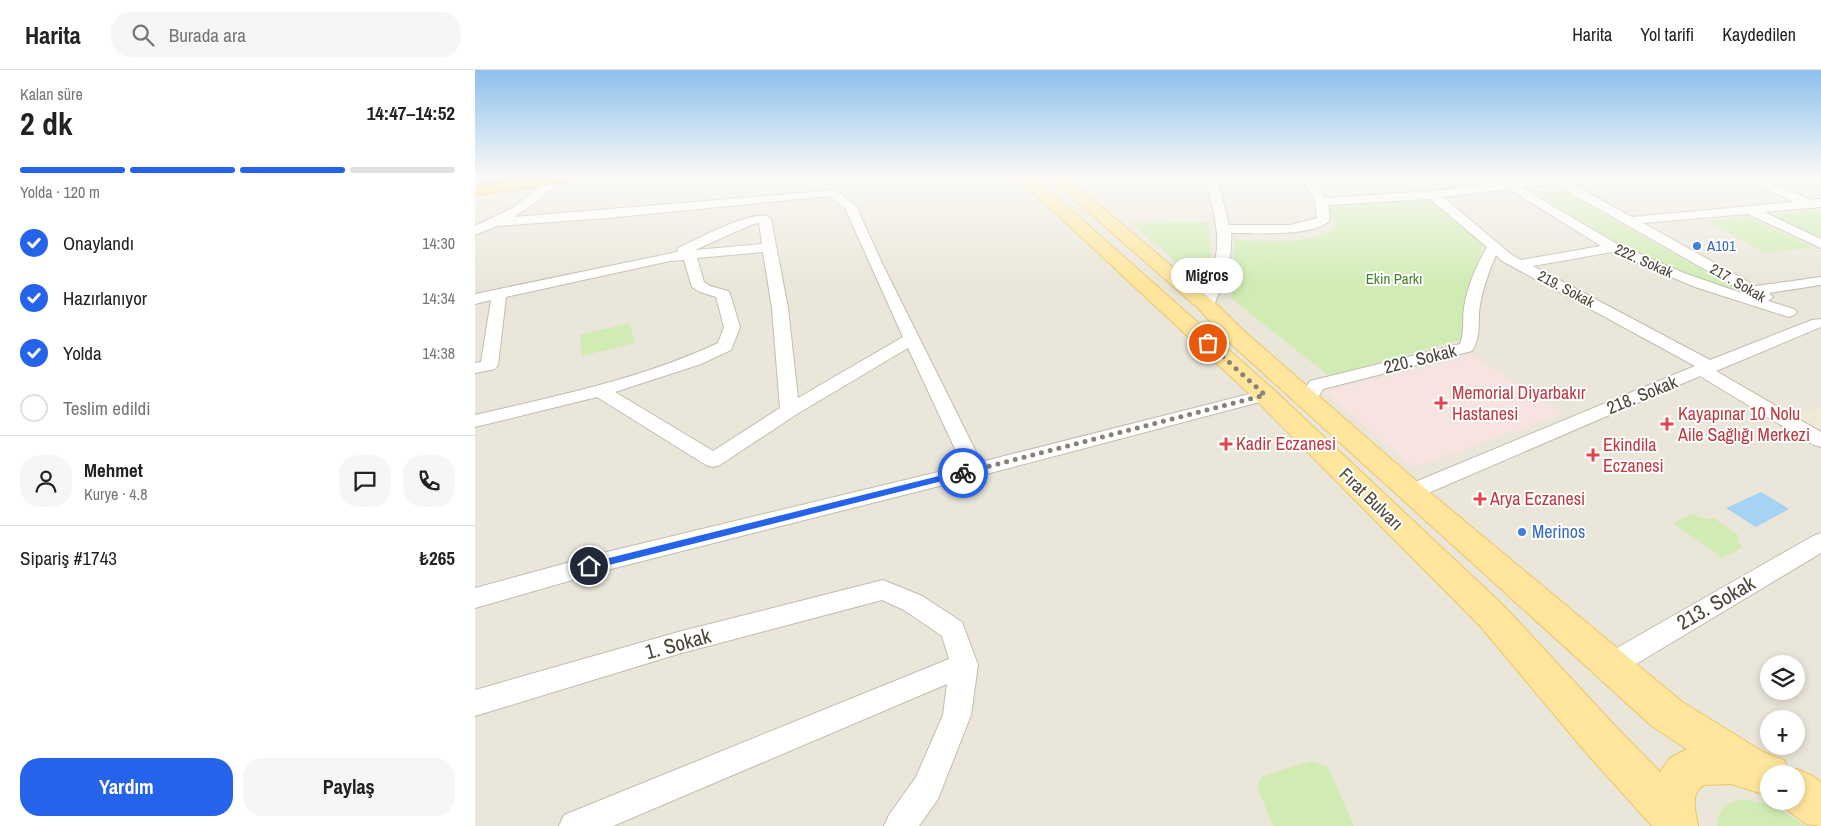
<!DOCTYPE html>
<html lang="tr">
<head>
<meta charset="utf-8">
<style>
	:root { --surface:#fff; --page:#f6f6f6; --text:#222; --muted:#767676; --line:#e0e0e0; --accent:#2563eb }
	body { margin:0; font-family:"Archivo Narrow",sans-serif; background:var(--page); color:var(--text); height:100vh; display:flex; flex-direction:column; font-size:19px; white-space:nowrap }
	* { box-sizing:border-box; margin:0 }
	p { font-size:16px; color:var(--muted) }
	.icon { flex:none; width:28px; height:28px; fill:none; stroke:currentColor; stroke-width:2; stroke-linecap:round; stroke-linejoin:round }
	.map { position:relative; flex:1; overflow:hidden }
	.details { display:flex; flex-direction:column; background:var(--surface); width:475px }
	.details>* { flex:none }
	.tools { position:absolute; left:1285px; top:585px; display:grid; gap:10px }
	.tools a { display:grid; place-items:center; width:45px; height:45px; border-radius:50%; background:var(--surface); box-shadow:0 2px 8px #0003; font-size:25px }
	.pin { position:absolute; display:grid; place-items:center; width:42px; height:42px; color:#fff; margin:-21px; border:2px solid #fff; border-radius:50%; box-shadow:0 1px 5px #0007 }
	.courier { position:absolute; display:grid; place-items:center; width:50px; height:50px; margin:-25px; border:4px solid #2563eb; border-radius:50%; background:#fff; color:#222; box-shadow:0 1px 6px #0007 }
	.bubble { position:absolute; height:35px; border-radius:18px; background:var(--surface); box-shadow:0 2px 8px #0003; font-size:16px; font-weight:800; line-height:35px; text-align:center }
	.summary em { font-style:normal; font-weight:800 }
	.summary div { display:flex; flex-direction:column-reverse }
	.summary { display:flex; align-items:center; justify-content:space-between; height:85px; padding:0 20px }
	h1 { font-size:32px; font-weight:800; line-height:38px }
	.bar { display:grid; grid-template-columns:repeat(4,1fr); gap:8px 5px; align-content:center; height:60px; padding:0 20px }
	.bar i { height:6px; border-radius:4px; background:var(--line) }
	.bar .current { background:var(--accent) }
	.bar p { grid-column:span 4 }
	.line { display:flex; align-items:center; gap:12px; padding:0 20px; border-top:1px solid var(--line) }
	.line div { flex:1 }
	.round { display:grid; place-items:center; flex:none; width:52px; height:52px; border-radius:20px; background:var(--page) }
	ol { padding:0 20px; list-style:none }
	li { display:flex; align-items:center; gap:15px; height:55px }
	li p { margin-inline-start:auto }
	li .icon { padding:5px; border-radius:50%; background:var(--accent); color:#fff; stroke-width:4 }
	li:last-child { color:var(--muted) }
	li i { width:28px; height:28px; border:2px solid var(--line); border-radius:50% }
	.button { display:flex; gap:10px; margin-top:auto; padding:10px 20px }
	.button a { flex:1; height:58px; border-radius:20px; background:var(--accent); color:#fff; font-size:20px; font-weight:800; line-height:58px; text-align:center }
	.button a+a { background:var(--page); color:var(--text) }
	header { display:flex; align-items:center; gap:30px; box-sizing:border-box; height:70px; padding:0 25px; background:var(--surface); border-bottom:1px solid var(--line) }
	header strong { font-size:24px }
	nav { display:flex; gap:28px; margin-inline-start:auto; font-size:18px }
	.search { width:350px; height:45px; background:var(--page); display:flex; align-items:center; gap:12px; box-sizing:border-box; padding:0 18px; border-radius:20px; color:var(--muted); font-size:19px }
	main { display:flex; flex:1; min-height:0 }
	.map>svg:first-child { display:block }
	.residential { fill:#eae6d9; fill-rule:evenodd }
	.education { fill:#f0e9d5 }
	.medical { fill:#f7e3df }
	.green { fill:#d0ecb3 }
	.water { fill:#a6d2f4 }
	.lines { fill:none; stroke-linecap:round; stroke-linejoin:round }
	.street-casing { stroke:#c2bcad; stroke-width:2 }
	.primary-casing { stroke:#eac766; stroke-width:2 }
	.highway-casing { stroke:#e5ab37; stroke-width:2 }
	.street { fill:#fff; fill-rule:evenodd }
	.primary { fill:#ffe69c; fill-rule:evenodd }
	.highway { fill:#ffd46e; fill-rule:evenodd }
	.route { fill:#2563eb }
	.done { stroke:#878277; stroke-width:5; stroke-dasharray:0 9 }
	.shop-dot { fill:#3f7fe0; stroke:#fff; stroke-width:2 }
	.health-dot { fill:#e0444e; stroke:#fff; stroke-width:2 }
	.labels { text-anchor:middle; stroke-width:4; stroke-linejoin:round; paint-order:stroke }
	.far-shop-label { font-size:15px; fill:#366cbe; stroke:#fff; text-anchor:start }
	.far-street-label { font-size:15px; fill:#4b4538; stroke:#fff }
	.far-park-label { font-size:15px; fill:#468127; stroke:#fff }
	.street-label { font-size:18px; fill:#4b4538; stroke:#fff }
	.health-label { font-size:18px; fill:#be3a42; stroke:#fff; text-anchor:start }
	.shop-label { font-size:18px; fill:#366cbe; stroke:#fff; text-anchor:start }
	.near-street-label { font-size:21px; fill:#4b4538; stroke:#fff }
</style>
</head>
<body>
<header>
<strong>Harita</strong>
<div class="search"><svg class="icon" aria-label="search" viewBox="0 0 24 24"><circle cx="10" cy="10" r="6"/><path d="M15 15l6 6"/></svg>Burada ara</div>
<nav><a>Harita</a><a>Yol tarifi</a><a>Kaydedilen</a></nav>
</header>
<main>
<section class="details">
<div class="summary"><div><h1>2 dk</h1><p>Kalan süre</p></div><em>14:47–14:52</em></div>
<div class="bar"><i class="current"></i><i class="current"></i><i class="current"></i><i></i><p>Yolda · 120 m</p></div>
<ol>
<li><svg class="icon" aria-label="check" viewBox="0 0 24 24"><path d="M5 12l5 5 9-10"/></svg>Onaylandı<p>14:30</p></li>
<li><svg class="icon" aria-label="check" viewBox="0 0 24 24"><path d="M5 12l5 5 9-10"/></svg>Hazırlanıyor<p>14:34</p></li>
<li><svg class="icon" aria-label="check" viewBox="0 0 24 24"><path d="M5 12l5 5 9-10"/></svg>Yolda<p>14:38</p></li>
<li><i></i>Teslim edildi</li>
</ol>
<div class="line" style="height:90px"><a class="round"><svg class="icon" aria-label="person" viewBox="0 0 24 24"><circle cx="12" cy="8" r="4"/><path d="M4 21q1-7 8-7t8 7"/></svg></a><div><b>Mehmet</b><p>Kurye · 4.8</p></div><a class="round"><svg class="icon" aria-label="chat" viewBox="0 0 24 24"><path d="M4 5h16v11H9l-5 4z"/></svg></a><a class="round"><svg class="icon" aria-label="phone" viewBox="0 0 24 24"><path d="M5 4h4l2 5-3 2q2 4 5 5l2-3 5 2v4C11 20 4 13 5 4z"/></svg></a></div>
<div class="line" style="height:65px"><div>Sipariş #1743</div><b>₺265</b></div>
<div class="button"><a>Yardım</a><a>Paylaş</a></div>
</section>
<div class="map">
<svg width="1346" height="756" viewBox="0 0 1346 756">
	<rect width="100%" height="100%" fill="#f6f3eb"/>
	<path class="residential" d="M0 108H1346V756H0ZM1294 594H1321V621H1294ZM1294 649H1321V676H1294ZM1294 704H1321V731H1294Z"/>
	<path class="education" d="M842 108H991L999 113 945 123 901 122 852 125Z
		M1346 336V361L1322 346Z"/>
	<path class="medical" d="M999 286 1088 344 938 398 849 321Z"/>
	<path class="green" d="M1086 120 1261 219 1247 220 1151 178 1058 122Z
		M944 129 959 132 1008 174 988 259 989 269 854 306 756 228 760 170C786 170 846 177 862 155L852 135Z
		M1342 140 1346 142V166H1343L1297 145Z
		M1273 147 1338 177 1290 183 1232 151Z
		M734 152 736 190 722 195H705L656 153Z
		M155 253 160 273 107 286 105 265Z
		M1216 444 1232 449 1239 448 1264 466 1262 469 1263 472 1268 477 1247 488 1198 453Z
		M836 691 853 697 879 756H798L782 716 786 707Z
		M1267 729C1290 732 1311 740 1329 756H1242C1244 739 1251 733 1267 729Z"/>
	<path class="water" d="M1286 422 1314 439 1281 457 1251 438Z"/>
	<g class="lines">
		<defs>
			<path id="street" d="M75 108 87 109 67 128 39 147 361 120 381 136 407 193 506 392 790 320 796 321 799 325 796 329 500 407 132 500 0 538V518L132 482 488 396 433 278 322 344 245 395 238 397 231 395 122 327 0 357V345C82 326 166 309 243 273L249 257 241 227 225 222 217 217 209 190 195 191 31 227 23 295 20 299 0 303V293L6 292 16 230 0 234V224L202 182 203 178C219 171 284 135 296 149L313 238 323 328 428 267 370 138 354 126 132 148 22 156 0 165V156L39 137ZM284 153 287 174 220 180 278 154ZM288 182 297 238 305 338 238 381 140 322 226 294 256 280 265 257 255 224 253 221 235 216 229 212 222 188Z
				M730 108H742L754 155H815L842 148 840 132 827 108H839L850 128 958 121 1069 108H1095L1093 112 1157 147 1319 132 1268 108H1284L1336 130 1346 129V137L1289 142 1346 169V178L1273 144 1168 153 1281 216 1346 207V215L1294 223 1298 227 1293 231 1319 239 1322 242 1319 245 1314 247 1220 217 1137 182 1058 196 1235 290 1337 250 1346 249V257L1241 301 1346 362V377L1339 375 1225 306 944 427 936 429 928 427 925 422 928 417 1220 296 1027 191 1021 185C1014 201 1008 218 1005 235 1002 252 1007 265 997 281L848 319 839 334 832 336 825 334 823 330 835 311 985 274C990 262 987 250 989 238 992 217 1001 196 1012 177L955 129 853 135 855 150C841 167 778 163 756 163 758 189 749 211 739 235L736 238H726L723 235C750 181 745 164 730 108ZM1080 114 1273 224 1278 227 1209 203 1144 175 1047 118ZM1034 119 1126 176 1046 190 1037 185 968 127Z
				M1346 463V483L1146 603 1136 607 1126 603 1122 595 1126 587 1338 466Z
				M408 510 447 526 487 552 503 595 496 645 463 729 444 756H409L414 745 441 707 468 645 472 614 138 756H84L89 745 474 589 467 566 429 540 407 530 203 584 0 646V620L203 562Z"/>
			<path id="primary" d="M543 108H560L799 320 1029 536 1142 658 1185 702 1195 688 1212 679 1178 657 754 272 724 239 575 108H592L738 231 770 262 946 415 1206 631 1288 682 1309 690 1314 702 1321 699 1336 705 1346 712V756L1331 754 1306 735 1304 731H1321V704H1294V726L1256 714 1229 715C1214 723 1221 743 1223 756H1177L1114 686 1005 556 781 330Z"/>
			<path id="highway" d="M52 108H95L92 111 87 113 0 125V115Z"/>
		</defs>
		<use href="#street" class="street-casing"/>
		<use href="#primary" class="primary-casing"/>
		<use href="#highway" class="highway-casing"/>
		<use href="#street" class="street"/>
		<use href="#primary" class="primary"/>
		<use href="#highway" class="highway"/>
	</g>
	<linearGradient id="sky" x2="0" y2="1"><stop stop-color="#8dc0ed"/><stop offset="0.5" stop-color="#fbfaf6"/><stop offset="1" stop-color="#fbfaf6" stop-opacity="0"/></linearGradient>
	<rect width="1346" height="214" fill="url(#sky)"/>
	<path class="route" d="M488 400 491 401V405L114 500 109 496 114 493Z"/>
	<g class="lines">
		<path class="done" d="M488 403 790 325 733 273"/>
	</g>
	<g class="shop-dot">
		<circle cx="1222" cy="176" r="5"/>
		<circle cx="1047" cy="462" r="5"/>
	</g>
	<g class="health-dot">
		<path d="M963.5 325.5h5v5h5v5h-5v5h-5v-5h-5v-5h5z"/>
		<path d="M1189.5 346.5h5v5h5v5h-5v5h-5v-5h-5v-5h5z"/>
		<path d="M748.5 366.5h5v5h5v5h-5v5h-5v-5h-5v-5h5z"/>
		<path d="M1115.5 377.5h5v5h5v5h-5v5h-5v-5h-5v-5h5z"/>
		<path d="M1002.5 421.5h5v5h5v5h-5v5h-5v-5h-5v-5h5z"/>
	</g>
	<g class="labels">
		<g class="far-shop-label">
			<text x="1232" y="181">A101</text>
		</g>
		<g class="far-street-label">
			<text transform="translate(1169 191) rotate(24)" y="5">222. Sokak</text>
			<text transform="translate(1263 213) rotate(30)" y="5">217. Sokak</text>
			<text transform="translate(1091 219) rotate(28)" y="5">219. Sokak</text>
		</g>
		<g class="far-park-label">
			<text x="919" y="214">Ekin Parkı</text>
		</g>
		<g class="street-label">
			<text transform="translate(945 289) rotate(-14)" y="6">220. Sokak</text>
			<text transform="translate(1167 325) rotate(-22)" y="6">218. Sokak</text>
			<text transform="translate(896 429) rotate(44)" y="6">Fırat Bulvarı</text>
		</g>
		<g class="health-label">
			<text x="977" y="329">Memorial Diyarbakır<tspan x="977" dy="21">Hastanesi</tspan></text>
			<text x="1203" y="350">Kayapınar 10 Nolu<tspan x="1203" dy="21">Aile Sağlığı Merkezi</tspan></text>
			<text x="761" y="380">Kadir Eczanesi</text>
			<text x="1128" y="381">Ekindila<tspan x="1128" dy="21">Eczanesi</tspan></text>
			<text x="1015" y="435">Arya Eczanesi</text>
		</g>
		<g class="shop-label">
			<text x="1057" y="468">Merinos</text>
		</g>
		<g class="near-street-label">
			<text transform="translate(1241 533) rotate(-30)" y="7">213. Sokak</text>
			<text transform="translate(203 574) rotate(-15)" y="7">1. Sokak</text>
		</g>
	</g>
</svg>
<div class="tools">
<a><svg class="icon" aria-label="layers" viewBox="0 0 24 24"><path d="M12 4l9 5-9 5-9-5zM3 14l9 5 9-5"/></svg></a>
<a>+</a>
<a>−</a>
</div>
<div class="pin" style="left:733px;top:273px;background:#ea580c"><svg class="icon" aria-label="bag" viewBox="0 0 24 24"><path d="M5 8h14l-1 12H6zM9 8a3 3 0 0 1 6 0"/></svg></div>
<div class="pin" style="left:114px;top:496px;background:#1f2937"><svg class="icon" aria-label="home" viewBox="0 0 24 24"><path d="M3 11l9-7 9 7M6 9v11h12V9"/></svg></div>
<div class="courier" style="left:488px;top:403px"><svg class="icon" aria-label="bike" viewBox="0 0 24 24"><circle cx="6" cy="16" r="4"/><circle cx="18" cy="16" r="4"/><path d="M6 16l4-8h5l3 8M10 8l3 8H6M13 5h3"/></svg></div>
<div class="bubble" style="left:696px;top:188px;width:72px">Migros</div>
</div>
</main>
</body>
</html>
